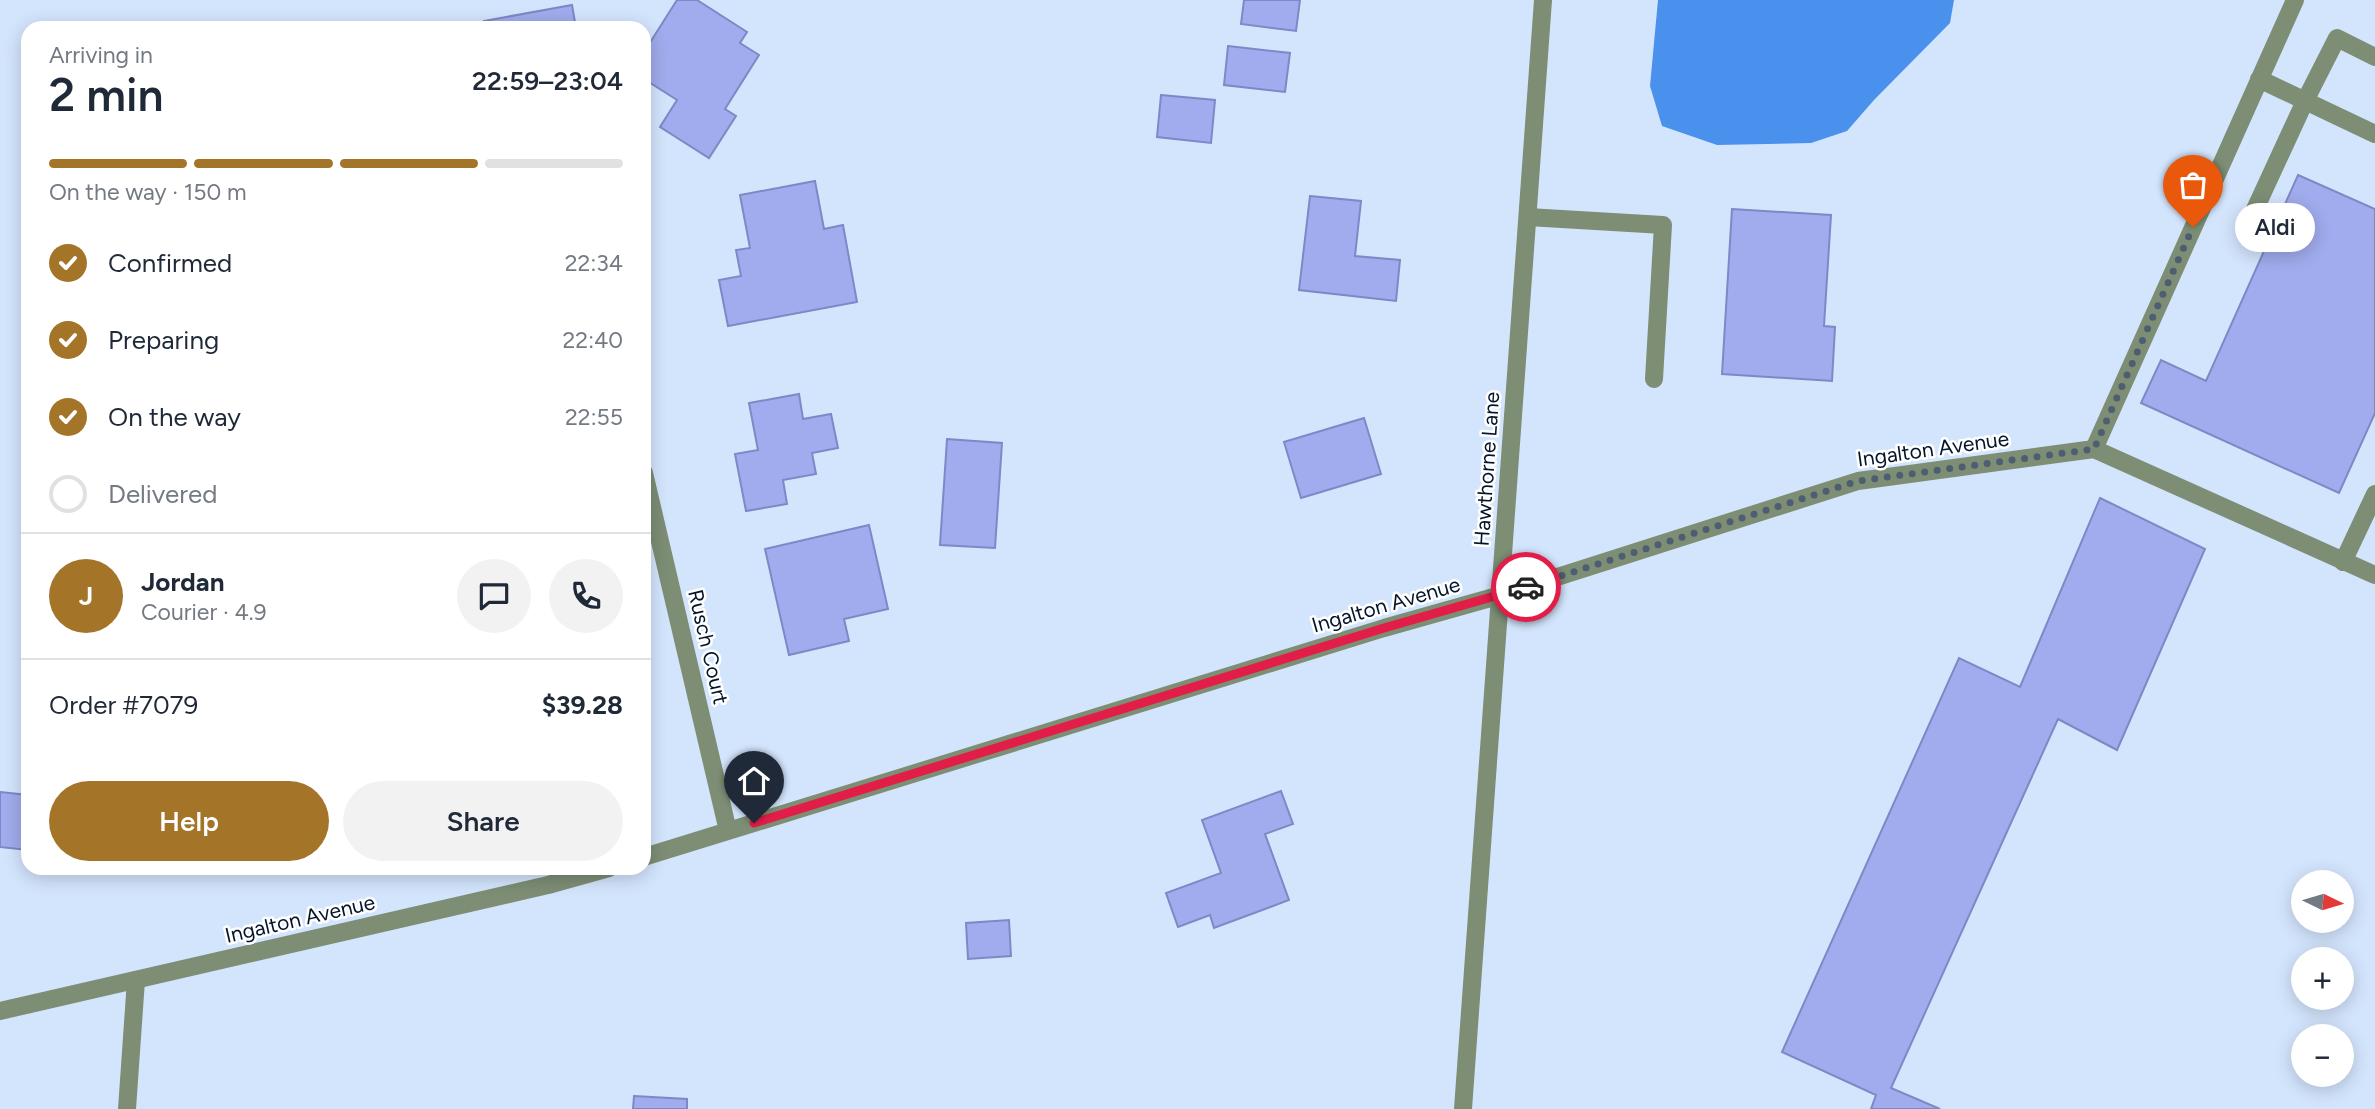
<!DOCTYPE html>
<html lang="en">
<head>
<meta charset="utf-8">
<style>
	:root { --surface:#fff; --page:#f2f2f3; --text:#1f2937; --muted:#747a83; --line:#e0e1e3; --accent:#a47529 }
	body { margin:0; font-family:Figtree,sans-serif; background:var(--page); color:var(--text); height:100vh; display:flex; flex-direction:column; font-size:26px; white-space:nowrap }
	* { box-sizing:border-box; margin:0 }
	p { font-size:23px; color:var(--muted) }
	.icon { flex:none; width:38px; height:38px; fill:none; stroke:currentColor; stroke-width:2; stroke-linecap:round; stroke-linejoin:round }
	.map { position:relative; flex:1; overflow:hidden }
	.drawer { position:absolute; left:21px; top:21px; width:630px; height:854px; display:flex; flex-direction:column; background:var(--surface); border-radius:21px; box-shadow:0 4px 18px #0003 }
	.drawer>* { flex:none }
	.needle { width:46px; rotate:95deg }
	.controls { position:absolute; left:2291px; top:870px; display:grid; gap:14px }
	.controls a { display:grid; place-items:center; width:63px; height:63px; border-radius:50%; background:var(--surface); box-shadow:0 4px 18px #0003; font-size:35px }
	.pin { position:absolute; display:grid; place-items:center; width:60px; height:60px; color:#fff; margin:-72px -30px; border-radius:50% 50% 50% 0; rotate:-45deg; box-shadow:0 0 7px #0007 }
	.pin .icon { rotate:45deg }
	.courier { position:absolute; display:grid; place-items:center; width:70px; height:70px; margin:-35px; border:5px solid #e11d48; border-radius:50%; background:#fff; color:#222; box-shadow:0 2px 9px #0007 }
	.bubble { position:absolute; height:49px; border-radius:24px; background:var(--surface); box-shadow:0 4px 18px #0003; font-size:23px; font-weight:600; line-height:49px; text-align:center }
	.overview em { font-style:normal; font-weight:600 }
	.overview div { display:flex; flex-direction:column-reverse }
	.overview { display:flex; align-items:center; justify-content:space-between; height:119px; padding:0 28px }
	h1 { font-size:46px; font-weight:600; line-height:52px }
	.bar { display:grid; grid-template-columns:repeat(4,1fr); gap:10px 7px; align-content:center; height:84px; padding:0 28px }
	.bar i { height:9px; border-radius:5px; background:var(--line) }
	.bar .active { background:var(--accent) }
	.bar p { grid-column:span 4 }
	.line { display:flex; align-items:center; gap:18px; padding:0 28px; border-top:2px solid var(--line) }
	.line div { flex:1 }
	.round { display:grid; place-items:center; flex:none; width:74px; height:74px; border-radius:37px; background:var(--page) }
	ol { padding:0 28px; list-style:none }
	li { display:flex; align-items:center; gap:21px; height:77px }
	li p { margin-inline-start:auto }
	li .icon { padding:7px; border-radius:50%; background:var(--accent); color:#fff; stroke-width:4 }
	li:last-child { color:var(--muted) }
	li i { width:38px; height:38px; border:4px solid var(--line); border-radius:50% }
	.cta { display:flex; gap:14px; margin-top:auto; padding:14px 28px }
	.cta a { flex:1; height:80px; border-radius:42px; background:var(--accent); color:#fff; font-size:28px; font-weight:600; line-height:80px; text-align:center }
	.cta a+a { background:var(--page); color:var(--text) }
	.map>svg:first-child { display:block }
	.water { fill:#4a91ed }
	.building { fill:#a0aced; stroke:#7d88c6; stroke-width:2 }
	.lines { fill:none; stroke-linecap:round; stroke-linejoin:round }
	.service { stroke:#7d8e75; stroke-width:18 }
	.minor { stroke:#7d8e75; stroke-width:18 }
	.tertiary { stroke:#7d8e75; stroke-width:18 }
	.done { stroke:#4d5e73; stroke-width:7; stroke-dasharray:0 12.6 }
	.route { stroke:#e11d48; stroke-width:9 }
	.labels { text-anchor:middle; stroke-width:5; stroke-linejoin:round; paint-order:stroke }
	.street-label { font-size:21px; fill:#051529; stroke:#fff }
</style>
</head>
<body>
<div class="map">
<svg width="2375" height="1109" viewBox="0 0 2375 1109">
	<rect width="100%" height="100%" fill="#d3e5fd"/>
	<path class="water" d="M1658 0H1954L1950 23 1874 100 1847 131 1811 143 1717 145 1662 126 1650 86Z"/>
	<path class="building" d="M677 0H697L747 32 740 43 759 55 725 109 736 116 709 158 660 127 677 100 644 79V52Z
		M1244 0H1300L1296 31 1241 24Z
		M572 5 576 28H486L484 21Z
		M1228 46 1290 53 1285 92 1224 85Z
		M1161 95 1215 100 1211 143 1157 137Z
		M2298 175 2375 209V413L2339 493 2141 403 2161 360 2206 381Z
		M815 181 824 229 843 225 857 302 728 326 719 280 741 276 736 250 750 248 740 195Z
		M1310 196 1361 201 1355 256 1400 260 1396 301 1299 290Z
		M1732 209 1831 215 1824 326 1835 327 1832 381 1722 374Z
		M799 394 803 419 831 414 838 448 812 453 816 474 783 480 787 504 746 511 735 454 758 450 749 403Z
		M1364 418 1381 474 1301 498 1284 442Z
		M947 439 1002 443 995 548 940 545Z
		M2100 498 2205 549 2117 750 2058 719 1891 1088 1940 1109H1871L1876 1095 1782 1052 1959 658 2020 687Z
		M869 525 888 609 844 619 849 641 789 655 765 549Z
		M1281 791 1293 824 1265 834 1289 900 1214 928 1210 915 1178 927 1166 893 1221 873 1202 820Z
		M0 792 28 795V850L0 847Z
		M1009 920 1011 956 968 959 966 923Z
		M634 1096 687 1099V1109H633Z"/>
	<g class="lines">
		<path class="service" d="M2259 79 2375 134
			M1528 217 1663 225 1654 379
			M2245 231 2305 101 2337 38 2375 57
			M2094 449 2295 0
			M2343 562 2375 494
			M127 1109 136 980"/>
		<path class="minor" d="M644 473 728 831
			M644 857 1384 628 1501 595 1858 481 2094 449 2375 575
			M0 1011 548 885 609 868"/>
		<path class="tertiary" d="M1463 1109 1543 0"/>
	</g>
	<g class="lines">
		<path class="done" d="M1526 587 1858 481 2094 449 2193 227"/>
		<path class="route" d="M754 823 1384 628 1526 587"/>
	</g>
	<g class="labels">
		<g class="street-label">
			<text transform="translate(1933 449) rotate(-8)" y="7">Ingalton Avenue</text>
			<text transform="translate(1487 469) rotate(-86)" y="7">Hawthorne Lane</text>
			<text transform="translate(1386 605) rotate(-16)" y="7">Ingalton Avenue</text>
			<text transform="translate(708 647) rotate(77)" y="7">Rusch Court</text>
			<text transform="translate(300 919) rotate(-13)" y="7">Ingalton Avenue</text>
		</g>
	</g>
</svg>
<div class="controls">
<a><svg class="needle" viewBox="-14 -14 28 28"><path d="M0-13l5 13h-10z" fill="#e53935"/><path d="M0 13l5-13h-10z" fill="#747a83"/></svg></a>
<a>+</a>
<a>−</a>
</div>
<div class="pin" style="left:2193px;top:227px;background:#ea580c"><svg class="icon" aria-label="bag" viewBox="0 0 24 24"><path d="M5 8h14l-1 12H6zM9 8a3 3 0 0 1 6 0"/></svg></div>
<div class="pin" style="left:754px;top:823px;background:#1f2937"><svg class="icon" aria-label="home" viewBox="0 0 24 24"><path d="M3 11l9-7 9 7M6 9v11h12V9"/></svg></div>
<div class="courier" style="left:1526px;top:587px"><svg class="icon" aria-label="car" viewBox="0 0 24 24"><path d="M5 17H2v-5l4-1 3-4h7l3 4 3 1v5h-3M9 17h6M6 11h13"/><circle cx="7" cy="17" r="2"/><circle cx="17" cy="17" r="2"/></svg></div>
<div class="bubble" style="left:2235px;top:203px;width:80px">Aldi</div>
<section class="drawer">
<div class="overview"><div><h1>2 min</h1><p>Arriving in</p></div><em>22:59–23:04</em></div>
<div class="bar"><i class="active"></i><i class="active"></i><i class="active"></i><i></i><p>On the way · 150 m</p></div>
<ol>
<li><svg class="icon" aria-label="check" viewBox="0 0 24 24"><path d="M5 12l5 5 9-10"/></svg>Confirmed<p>22:34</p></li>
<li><svg class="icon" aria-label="check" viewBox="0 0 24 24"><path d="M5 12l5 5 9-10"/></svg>Preparing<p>22:40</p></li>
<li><svg class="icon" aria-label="check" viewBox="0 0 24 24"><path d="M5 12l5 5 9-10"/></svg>On the way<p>22:55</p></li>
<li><i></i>Delivered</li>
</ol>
<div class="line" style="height:126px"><b class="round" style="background:var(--accent);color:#fff">J</b><div><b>Jordan</b><p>Courier · 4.9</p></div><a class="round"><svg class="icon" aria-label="chat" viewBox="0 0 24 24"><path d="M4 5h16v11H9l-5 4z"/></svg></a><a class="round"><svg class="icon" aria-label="phone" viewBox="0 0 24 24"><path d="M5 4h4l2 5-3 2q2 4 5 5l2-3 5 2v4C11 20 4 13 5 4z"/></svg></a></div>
<div class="line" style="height:91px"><div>Order #7079</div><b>$39.28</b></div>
<div class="cta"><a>Help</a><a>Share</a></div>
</section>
</div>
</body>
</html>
